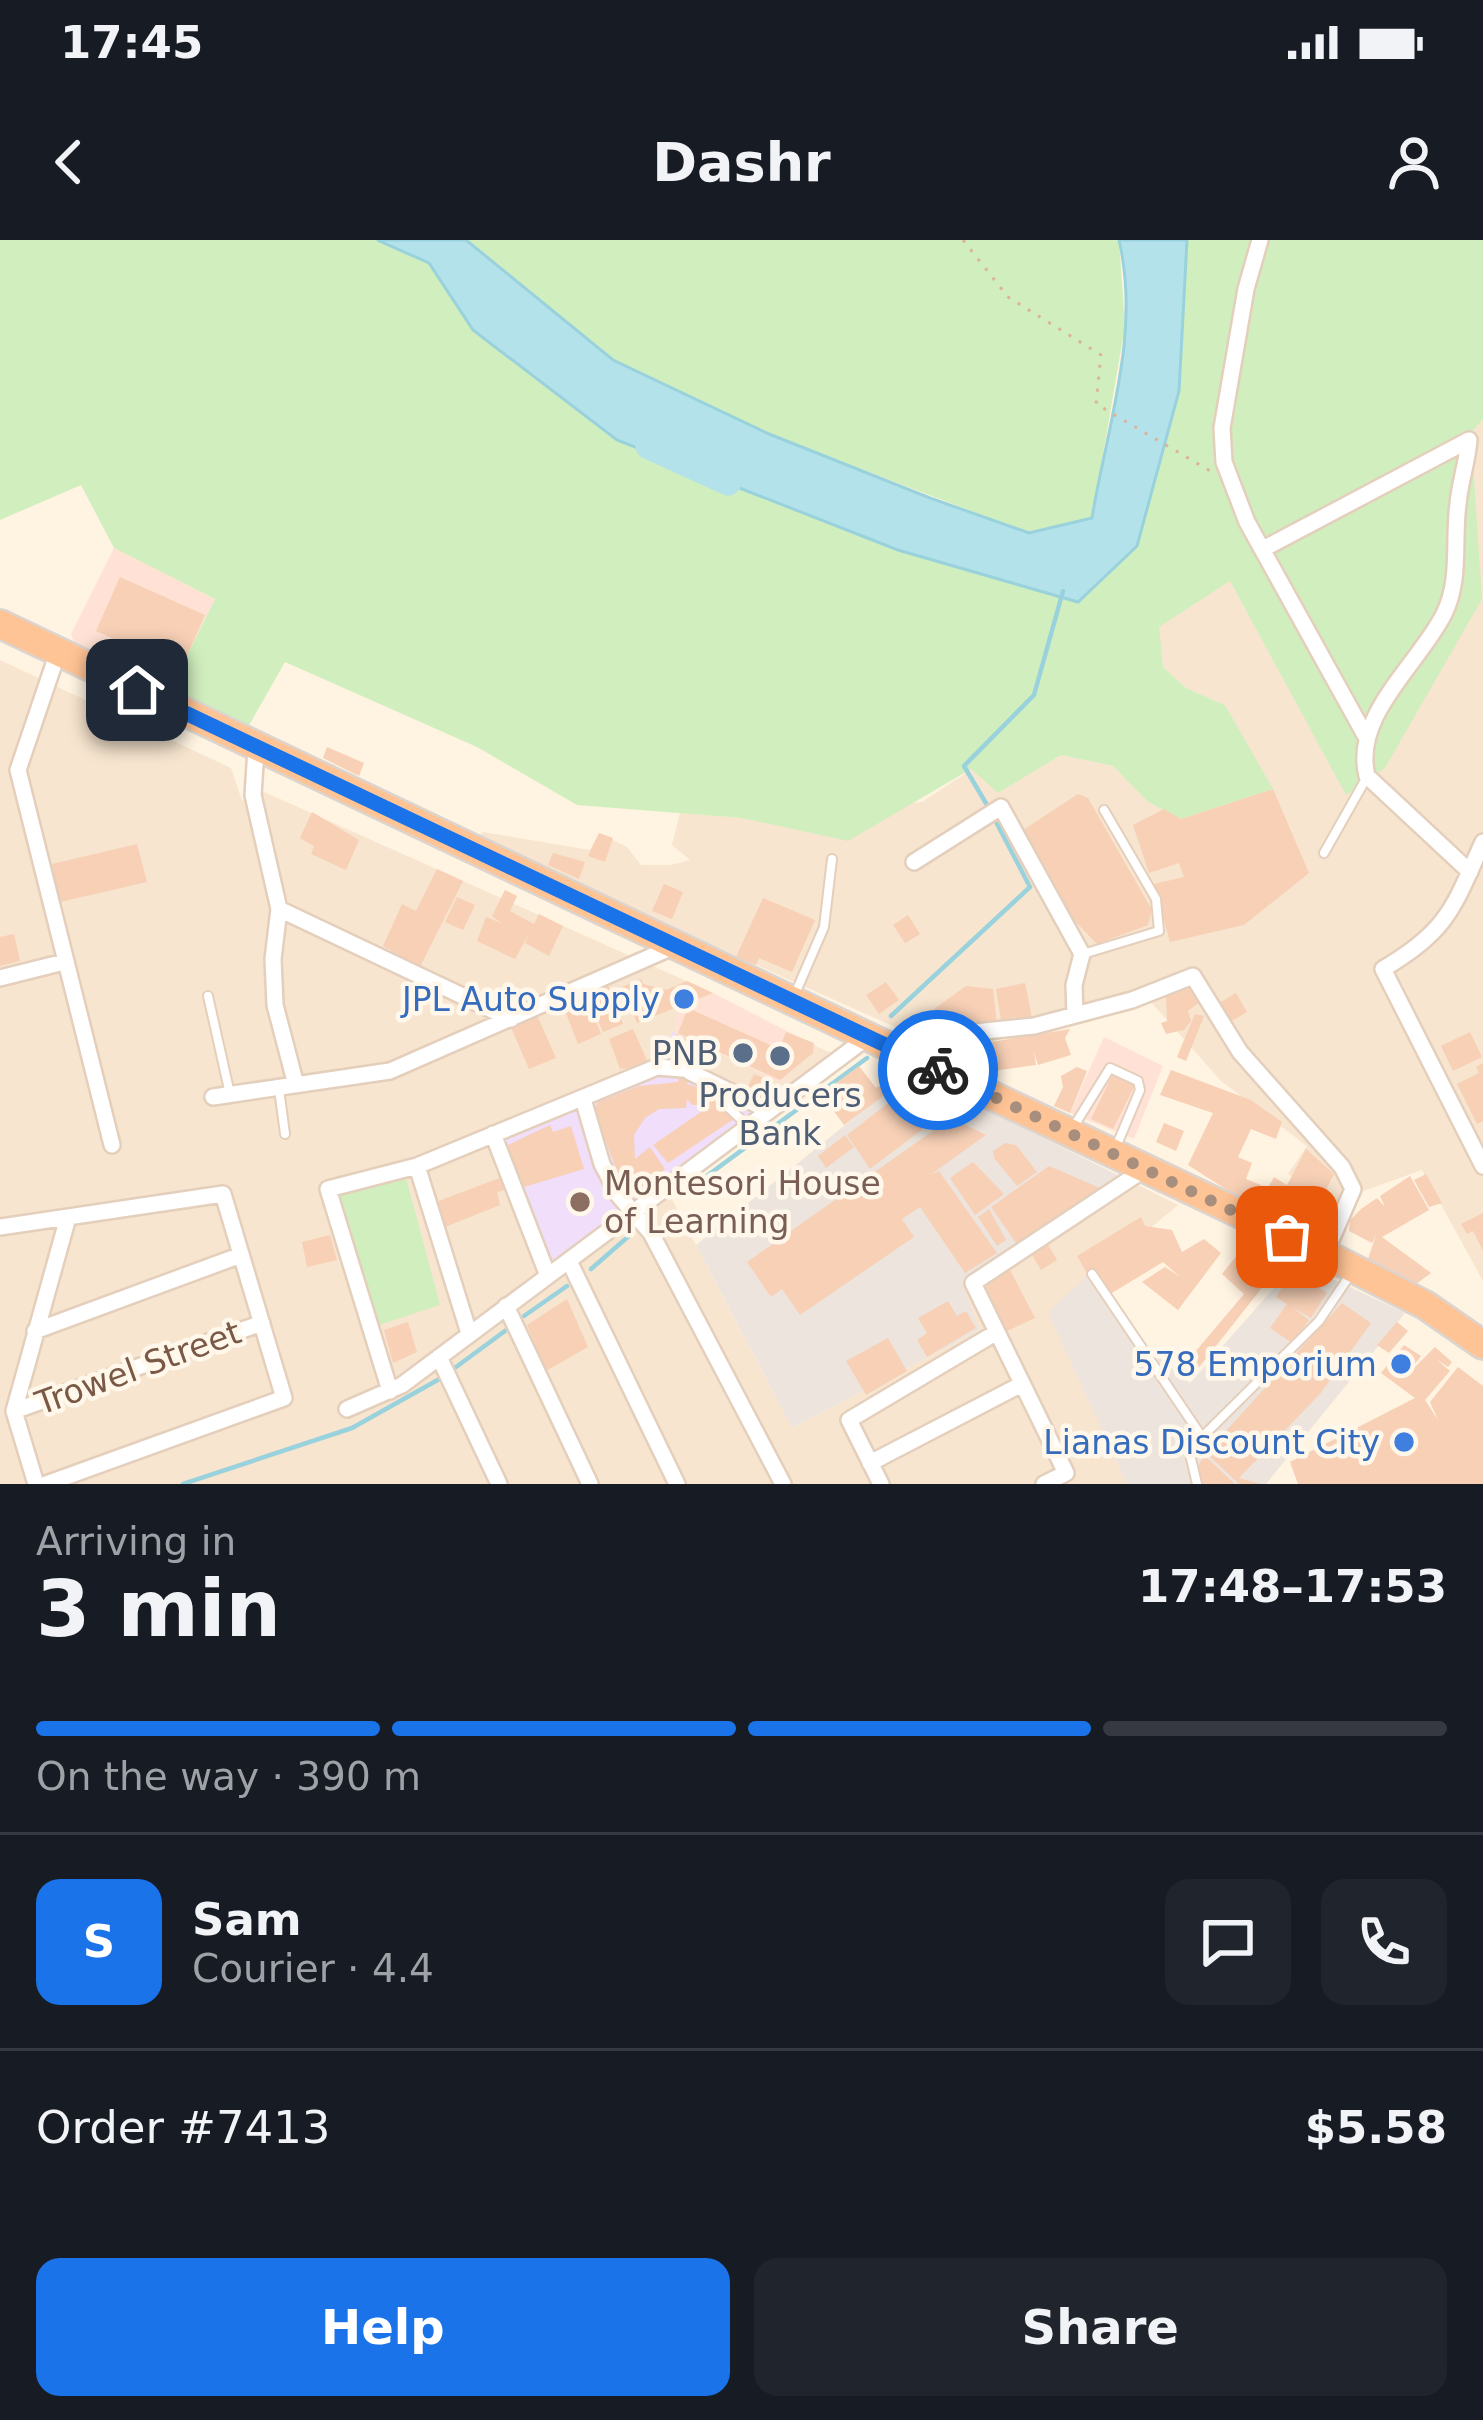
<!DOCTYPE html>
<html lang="en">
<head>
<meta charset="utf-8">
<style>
	:root { --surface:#171b24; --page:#20242c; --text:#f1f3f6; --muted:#9ea1a6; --line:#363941; --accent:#1a73e8 }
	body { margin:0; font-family:"DejaVu Sans",sans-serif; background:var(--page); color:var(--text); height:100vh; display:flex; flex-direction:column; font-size:45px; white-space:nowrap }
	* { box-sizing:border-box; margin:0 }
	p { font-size:39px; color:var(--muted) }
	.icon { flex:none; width:66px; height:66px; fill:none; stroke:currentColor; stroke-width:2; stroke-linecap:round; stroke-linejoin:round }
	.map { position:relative; height:1244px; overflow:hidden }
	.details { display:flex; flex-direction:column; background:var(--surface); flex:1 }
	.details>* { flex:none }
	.pin { position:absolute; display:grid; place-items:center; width:102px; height:102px; color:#fff; margin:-51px; border-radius:24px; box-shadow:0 6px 18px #0006 }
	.courier { position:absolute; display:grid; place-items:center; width:120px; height:120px; margin:-60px; border:9px solid #1a73e8; border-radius:50%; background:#fff; color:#222; box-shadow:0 3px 15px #0007 }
	.summary em { font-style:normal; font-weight:700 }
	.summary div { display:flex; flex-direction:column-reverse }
	.summary { display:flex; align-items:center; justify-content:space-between; height:204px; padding:0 36px }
	h1 { font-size:78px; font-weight:700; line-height:90px }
	.bar { display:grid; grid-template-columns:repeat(4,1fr); gap:18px 12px; align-content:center; height:144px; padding:0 36px }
	.bar i { height:15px; border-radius:9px; background:var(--line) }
	.bar .selected { background:var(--accent) }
	.bar p { grid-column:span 4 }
	.line { display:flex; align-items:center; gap:30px; padding:0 36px; border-top:3px solid var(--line) }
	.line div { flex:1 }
	.round { display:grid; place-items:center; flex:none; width:126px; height:126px; border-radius:24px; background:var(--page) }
	.primary-button { display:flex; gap:24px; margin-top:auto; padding:24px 36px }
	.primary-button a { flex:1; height:138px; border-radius:24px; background:var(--accent); color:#fff; font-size:48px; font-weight:700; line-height:138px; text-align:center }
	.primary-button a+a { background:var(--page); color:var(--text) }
	.status { display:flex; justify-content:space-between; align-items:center; height:84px; padding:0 60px; background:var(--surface); direction:ltr }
	.status svg { height:33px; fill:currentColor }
	header { display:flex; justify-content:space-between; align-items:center; height:156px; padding:0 36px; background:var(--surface); font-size:54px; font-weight:700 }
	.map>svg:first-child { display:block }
	.residential { fill:#f7e5cf }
	.commercial { fill:#ffe2d5 }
	.industrial { fill:#ede5dd }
	.education { fill:#f0defb }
	.green { fill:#d1eebe }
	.water { fill:#b4e2ea; stroke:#99d2dd; stroke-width:3 }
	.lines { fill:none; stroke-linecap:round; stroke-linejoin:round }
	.stream { stroke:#99d2dd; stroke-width:4.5 }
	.river { stroke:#b4e2ea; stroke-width:27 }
	.building { fill:#f7d0b6 }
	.service-casing { stroke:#e4cfbc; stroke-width:12 }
	.minor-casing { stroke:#e4cfbc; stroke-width:20 }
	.trunk-casing { stroke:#dcd4cf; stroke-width:32 }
	.path { stroke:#dcb399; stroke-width:3; stroke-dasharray:3 9; stroke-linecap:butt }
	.service { stroke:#fff; stroke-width:8 }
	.minor { stroke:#fff; stroke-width:15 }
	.trunk { stroke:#ffc495; stroke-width:27 }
	.done { stroke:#a88e7c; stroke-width:12; stroke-dasharray:0 21.6 }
	.route { stroke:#1a73e8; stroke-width:15 }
	.shop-dot { fill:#3f7fe0; stroke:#fff7ea; stroke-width:4.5 }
	.service-dot { fill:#5c6f8a; stroke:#fff7ea; stroke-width:4.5 }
	.education-dot { fill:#8d6e63; stroke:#fff7ea; stroke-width:4.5 }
	.labels { text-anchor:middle; stroke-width:9; stroke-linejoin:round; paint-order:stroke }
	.shop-label { font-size:33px; fill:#366cbe; stroke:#fff7ea; text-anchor:end }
	.service-label { font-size:33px; fill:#4e5e75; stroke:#fff7ea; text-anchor:end }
	.education-label { font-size:33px; fill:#785e54; stroke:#fff7ea; text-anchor:start }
	.street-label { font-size:33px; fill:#795845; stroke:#fff7ea }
</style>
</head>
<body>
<div class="status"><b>17:45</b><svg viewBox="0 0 49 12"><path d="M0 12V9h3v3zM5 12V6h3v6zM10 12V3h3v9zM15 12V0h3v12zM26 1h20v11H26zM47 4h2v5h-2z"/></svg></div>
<header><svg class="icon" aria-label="back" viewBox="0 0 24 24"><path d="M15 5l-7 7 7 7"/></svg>Dashr<svg class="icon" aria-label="person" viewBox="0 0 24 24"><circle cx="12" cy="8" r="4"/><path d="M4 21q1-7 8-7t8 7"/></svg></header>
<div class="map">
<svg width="1483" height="1244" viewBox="0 0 1483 1244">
	<rect width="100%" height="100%" fill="#fff3e1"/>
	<path class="residential" d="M1483 179V1041L1422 930 1336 961 1288 934 1307 906 1221 841 1150 761 985 803 962 817 475 599 483 592 590 610 599 593 627 607 641 625H671L690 620 672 605 680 573 742 578 922 562 972 529 998 553 1061 515 1113 526 1148 562 1181 579 1272 550 1225 465 1186 448 1163 427 1158 387 1230 341 1346 554 1471 193Z
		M0 420 231 528 242 561 262 551 713 753 679 767 778 841 818 807 840 817 667 950 792 1188 980 1090 960 1042 1124 938 1178 965 1049 1073 1127 1244H0Z"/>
	<path class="commercial" d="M114 308 215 359 169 452 76 407 71 394Z
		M713 753 818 807 779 842 675 791 679 766Z
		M1104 797 1163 826 1134 899 1070 873Z"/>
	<path class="industrial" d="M911 832 1124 938 961 1042 980 1090 792 1188 696 1005Z
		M1297 1022 1405 1073 1266 1244H1127L1048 1073 1090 1033 1137 1099 1190 1143Z"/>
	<path class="education" d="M672 792 713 810 701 839 757 873 549 1024 501 900 656 834Z"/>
	<path class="green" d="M0 0H377L429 22 473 90 617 200 898 310 1078 362 1158 218 1179 151 1187 0H1483V179L1471 193 1482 359 1385 528 1346 555 1230 341 1159 387 1163 427 1186 448 1225 465 1273 549 1181 579 1148 562 1113 526 1061 515 998 553 971 529 848 601 742 578 577 565 477 507 285 422 248 487 169 452 215 359 114 308 81 245 0 280Z
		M466 0H1119L1125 86 1092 278 1029 293 769 194 613 120Z
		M405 934 440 1065 376 1086 335 957Z"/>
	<path class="water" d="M377 0H466L613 120 769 194 930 258 1029 293 1092 278C1107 186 1141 94 1119 0H1187L1179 151 1137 306 1078 362 898 310 617 200 473 90 429 23Z"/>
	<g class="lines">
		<path class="stream" d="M987 565 964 526 1034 455 1063 351
			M891 776 1030 647 994 578
			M681 955 867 818
			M591 1029 630 995
			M524 1076 567 1046
			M452 1130 509 1088
			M183 1244 352 1188 443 1137"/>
		<path class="river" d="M649 206 728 242"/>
	</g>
	<path class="building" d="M120 337 205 375 181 429 96 391Z
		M327 507 364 523 359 536 323 518Z
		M1273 549 1309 633 1244 685 1170 702 1154 644 1184 637 1179 623 1149 633 1133 585 1164 569 1181 579Z
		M1078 554 1088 558 1152 670 1148 685 1097 704 1073 679 1020 592Z
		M312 572 359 600 346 630 311 614 314 606 300 598Z
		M599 593 613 598 605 622 588 616Z
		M137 604 147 642 60 662 52 624Z
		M553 613 585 622 579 639 548 625Z
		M437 629 463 641 420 727 383 706 402 664 416 671Z
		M664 644 683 652 672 679 652 671Z
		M505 650 517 656 510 671 534 684 539 674 563 686 549 716 525 703 530 692 515 719 477 701 486 677 501 683 492 676Z
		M457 657 475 665 463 690 445 682Z
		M763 658 815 680 792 732 759 718 756 725 736 717Z
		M908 675 920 694 905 703 893 685Z
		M14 694 20 721 0 726V697Z
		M641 739 643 744 666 750 687 741 713 753 637 783 622 747Z
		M886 742 899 760 879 774 866 755Z
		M1025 743 1033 783 1016 786 1015 777 1001 780 996 749Z
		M608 745 623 784 603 792 587 754Z
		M966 746 993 749 997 785 940 796 934 803 905 790Z
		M1183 749 1193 750 1200 762 1188 771 1191 781 1184 790 1166 794 1161 783 1167 781 1166 755Z
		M1236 753 1247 772 1228 783 1217 764Z
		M585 754 601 794 578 804 562 763Z
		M688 768 779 809 786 792 814 803 813 813 780 840 678 793Z
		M536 773 556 818 529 829 510 785Z
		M1195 774 1204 776 1186 821 1177 817Z
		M633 789 649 825 620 829 609 799Z
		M1070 789 1065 798 1071 815 1038 825 1034 812 1036 825 977 833 973 805Z
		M1470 792 1482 817 1453 831 1441 806Z
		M676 794 710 809 700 827 693 823 687 844 715 853V863L734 879 668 923 653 905 711 865H692L687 859 686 868 659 869 645 878 634 895 635 919 650 907 665 929 632 954 617 931 594 871 598 862 639 846 678 842 684 818 668 810Z
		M1483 823V881L1477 884 1457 844 1479 833 1476 827Z
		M859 826 876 848 885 842 890 851 844 885 821 854Z
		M1077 827 1087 831 1070 873 1054 866 1063 847 1061 836Z
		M1171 830 1251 860 1282 882 1276 899 1251 889 1238 917 1252 923 1246 939 1261 945 1252 966 1188 925 1213 873 1160 855Z
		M754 834 777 844 761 859 745 852Z
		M1113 834 1135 845 1113 889 1091 879Z
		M901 853 944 873 870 929 847 895Z
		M951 878 986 895 930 935 939 931 997 1013 965 1033 920 967 902 979 914 997 800 1075 782 1049 771 1057 747 1022Z
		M1164 883 1184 891 1176 911 1156 902Z
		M550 885 553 892 571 886 584 929 521 948 508 905Z
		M845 895 854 907 826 928 818 916Z
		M1005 903 1016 905 1037 932 1017 946 994 918 993 911Z
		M1306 909 1334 934 1321 960 1331 963 1317 990 1260 962 1274 937 1287 945Z
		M973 922 1004 954 975 975 950 938Z
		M1049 926 1100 948 1016 1003 991 967Z
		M1426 934 1442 963 1429 967 1414 940Z
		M505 936 509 949 497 952 500 965 440 989 433 963Z
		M1410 936 1429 970 1382 997 1431 1033 1416 1044 1368 1019 1376 995 1372 1003 1349 991 1350 980 1361 969 1377 958 1385 967 1380 956Z
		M989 969 1006 1000 997 1006 978 977Z
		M1483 973V1011L1473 991 1467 994 1461 984Z
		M1141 977 1145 986 1172 990 1182 1012 1204 999 1221 1013 1178 1070 1142 1042 1165 1027 1180 1037 1163 1022 1102 1059 1077 1016Z
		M330 995 337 1020 307 1027 302 1002Z
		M1047 1003 1057 1020 1041 1030 1031 1013Z
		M1238 1014 1269 1039 1189 1140 1179 1131 1244 1054 1222 1034Z
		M1009 1028 1035 1078 1007 1091 984 1042Z
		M1292 1032 1327 1053 1311 1078 1292 1067 1309 1080 1292 1103 1270 1088 1287 1064 1276 1057Z
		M567 1059 588 1107 546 1131 527 1085Z
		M948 1061 957 1076 966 1071 976 1088 927 1117 917 1100 927 1093 918 1078Z
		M1342 1063 1371 1083 1320 1154 1239 1238 1261 1244H1239L1206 1213Z
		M408 1082 417 1112 393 1123 384 1090Z
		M1397 1082 1408 1091 1389 1113 1377 1105Z
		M888 1098 907 1131 866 1155 846 1121Z
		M1404 1105 1421 1116 1404 1138 1435 1107 1452 1122 1448 1127 1436 1119 1450 1131 1425 1160 1438 1180 1430 1162 1458 1127 1483 1146V1244H1298L1290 1222 1415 1158 1381 1133Z
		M1204 1215 1235 1244H1199L1194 1235Z"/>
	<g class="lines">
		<defs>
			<path id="service" d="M1324 613 1367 537
				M1083 714 1159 691 1156 659 1104 570
				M795 754 824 687 832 619
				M208 756 230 854
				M279 849 285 894
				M731 852 729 868 746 884
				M1074 886 1110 828 1138 841 1140 850 1116 907
				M1092 1034 1202 1197
				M1197 1244 1189 1210 1319 1081 1350 1035"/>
			<path id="minor" d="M1260 0 1246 49 1222 188 1224 222 1247 282 1365 495
				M1265 308 1469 200C1467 223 1460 242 1458 264 1453 301 1461 340 1444 374 1418 425 1352 476 1367 536L1470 632
				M58 412 18 530 112 905
				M256 509 253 555 279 669 273 719 275 765 296 845
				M1483 602C1453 668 1448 691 1383 729L1483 926
				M914 622 1001 567 1082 714 1074 745 1075 775
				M279 669 511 779
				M0 738 64 722
				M690 832 766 869
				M943 833 961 803 975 792 1034 786 1132 760 1193 736 1240 812 1342 927 1353 949 1325 1014
				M213 857 390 831 675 706
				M583 859 602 924 619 956 651 993 783 1244
				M493 894 548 1036
				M417 926 469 1093
				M0 987 223 954 284 1158 46 1244
				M569 1021 677 1244
				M506 1066 590 1244
				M35 1091 241 1015
				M439 1117 499 1244
				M390 1151 328 949 417 926 657 827 682 829
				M347 1169 402 1145 868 797
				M14 1171 262 1083
				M870 1223 1022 1144
				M36 1244 14 1171 67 981
				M881 1244 849 1180 997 1092
				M1044 1244 1066 1233 973 1043 1145 929"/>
			<path id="trunk" d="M0 384 1325 1014 1425 1065 1483 1105"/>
		</defs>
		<use href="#service" class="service-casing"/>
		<use href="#minor" class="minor-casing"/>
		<use href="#trunk" class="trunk-casing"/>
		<path class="path" d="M963 0 1008 57 1101 115 1096 164 1212 232"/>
		<use href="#service" class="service"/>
		<use href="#minor" class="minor"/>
		<use href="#trunk" class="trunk"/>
	</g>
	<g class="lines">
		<path class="done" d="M938 830 1287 997"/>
		<path class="route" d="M137 450 938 830"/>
	</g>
	<g class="shop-dot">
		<circle cx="684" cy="759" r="12"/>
		<circle cx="1401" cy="1124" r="12"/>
		<circle cx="1404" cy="1202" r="12"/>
	</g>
	<g class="service-dot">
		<circle cx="743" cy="813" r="12"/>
		<circle cx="780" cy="816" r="12"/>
	</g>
	<circle class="education-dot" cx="580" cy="962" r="12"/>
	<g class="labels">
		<g class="shop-label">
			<text x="660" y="771">JPL Auto Supply</text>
			<text x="1377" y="1136">578 Emporium</text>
			<text x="1380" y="1214">Lianas Discount City</text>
		</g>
		<g class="service-label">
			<text x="719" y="825">PNB</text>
			<text x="780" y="867" text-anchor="middle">Producers<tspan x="780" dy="38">Bank</tspan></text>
		</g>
		<g class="education-label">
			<text x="604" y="955">Montesori House<tspan x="604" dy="38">of Learning</tspan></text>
		</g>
		<g class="street-label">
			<text transform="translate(138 1127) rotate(-20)" y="12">Trowel Street</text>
		</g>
	</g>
</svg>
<div class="pin" style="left:1287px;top:997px;background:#ea580c"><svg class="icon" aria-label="bag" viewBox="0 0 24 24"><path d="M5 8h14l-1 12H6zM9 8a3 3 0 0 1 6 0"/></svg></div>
<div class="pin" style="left:137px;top:450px;background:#1f2937"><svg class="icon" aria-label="home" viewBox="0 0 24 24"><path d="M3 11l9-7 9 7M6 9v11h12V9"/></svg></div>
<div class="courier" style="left:938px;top:830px"><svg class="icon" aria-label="bike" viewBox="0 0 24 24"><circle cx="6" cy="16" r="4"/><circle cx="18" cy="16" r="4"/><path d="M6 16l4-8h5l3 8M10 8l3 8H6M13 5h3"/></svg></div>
</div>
<section class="details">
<div class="summary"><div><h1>3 min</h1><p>Arriving in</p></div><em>17:48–17:53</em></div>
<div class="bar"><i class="selected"></i><i class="selected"></i><i class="selected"></i><i></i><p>On the way · 390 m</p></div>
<div class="line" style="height:216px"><b class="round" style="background:var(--accent);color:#fff">S</b><div><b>Sam</b><p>Courier · 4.4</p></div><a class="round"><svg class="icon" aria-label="chat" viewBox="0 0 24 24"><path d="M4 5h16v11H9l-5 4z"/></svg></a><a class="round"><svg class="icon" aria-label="phone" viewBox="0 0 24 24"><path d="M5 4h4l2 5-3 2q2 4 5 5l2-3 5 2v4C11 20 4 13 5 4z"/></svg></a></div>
<div class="line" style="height:156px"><div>Order #7413</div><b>$5.58</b></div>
<div class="primary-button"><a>Help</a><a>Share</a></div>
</section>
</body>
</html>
